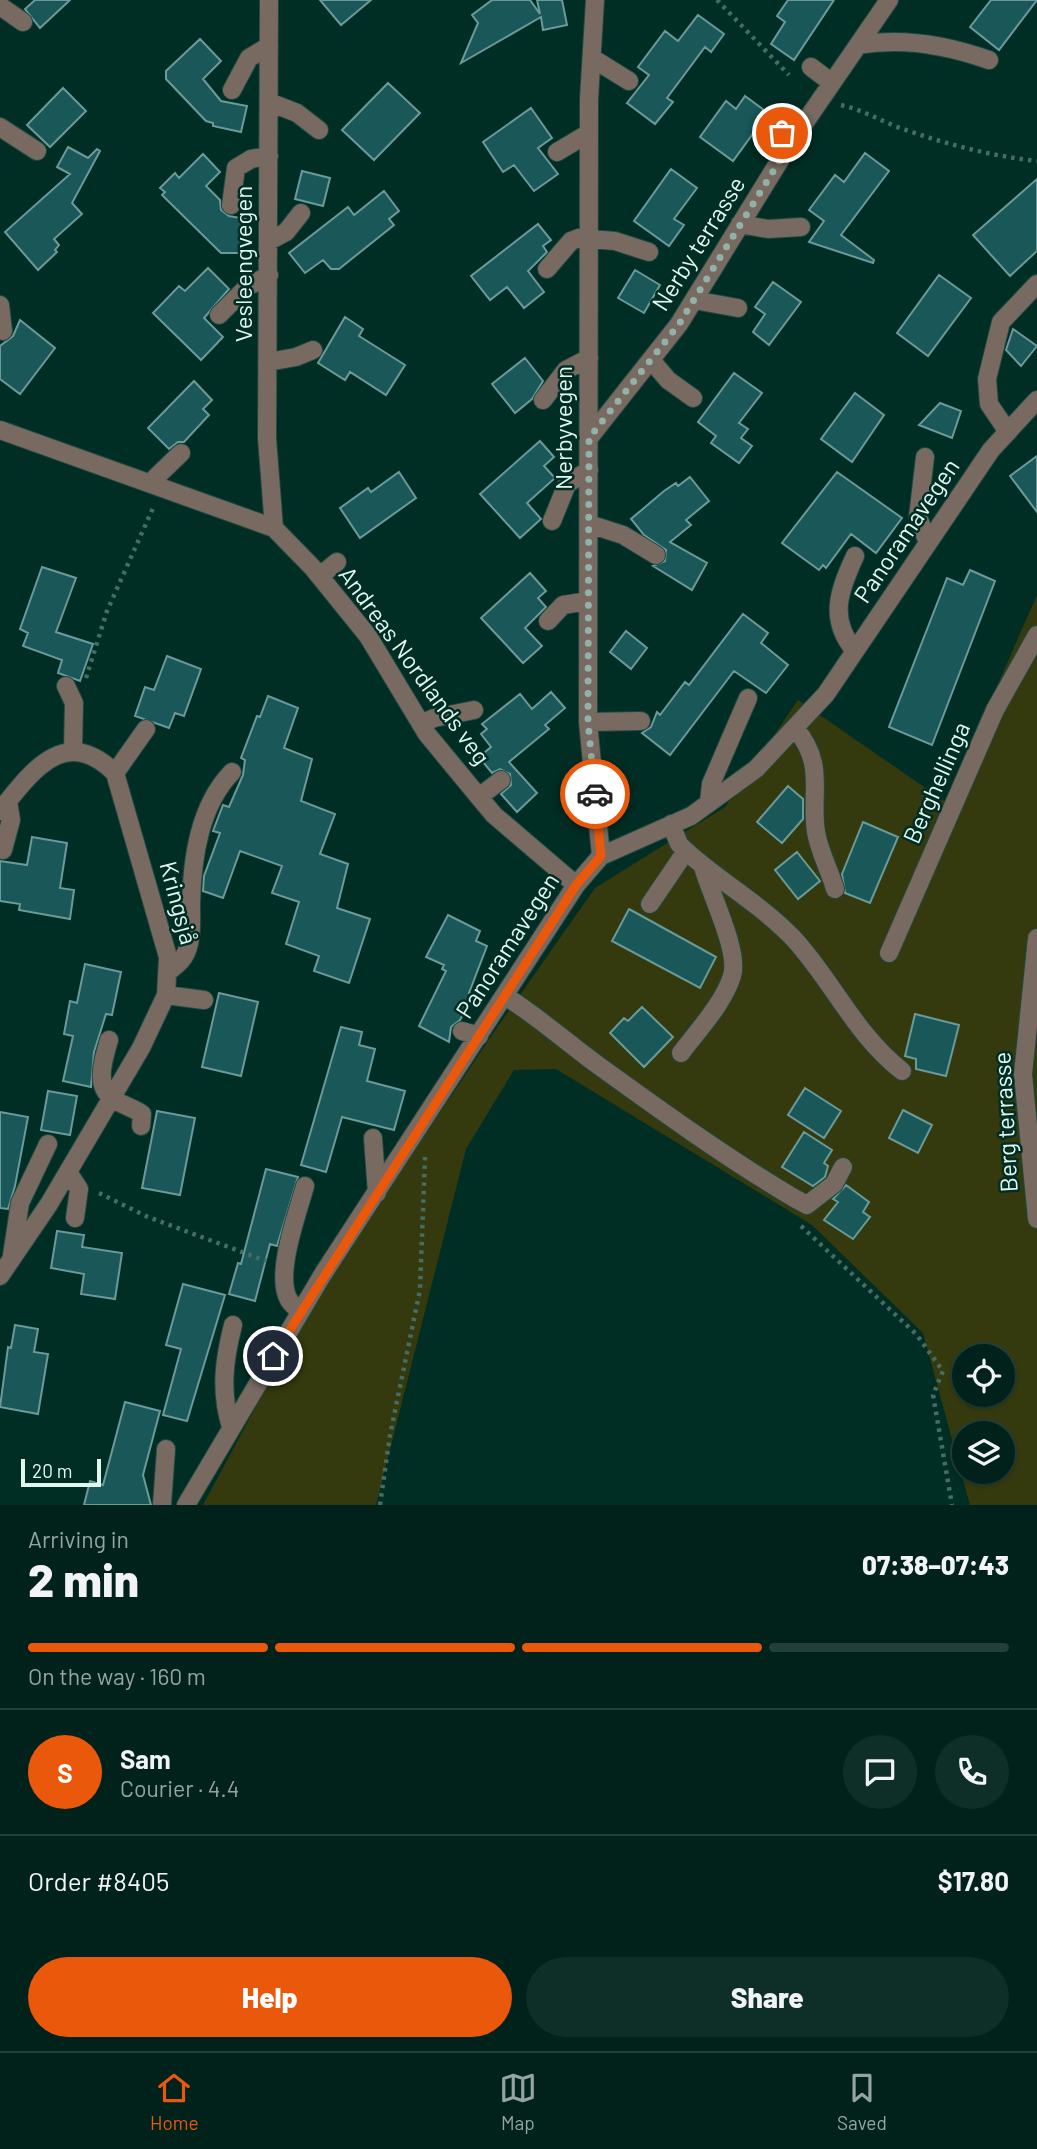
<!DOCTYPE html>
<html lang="en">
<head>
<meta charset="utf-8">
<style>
	:root { --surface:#00221b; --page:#0e2f28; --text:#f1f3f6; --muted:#95a4a3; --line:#223f3a; --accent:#ea580c }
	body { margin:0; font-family:Barlow,sans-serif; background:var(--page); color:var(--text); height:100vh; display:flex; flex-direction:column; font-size:26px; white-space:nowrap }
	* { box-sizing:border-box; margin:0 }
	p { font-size:23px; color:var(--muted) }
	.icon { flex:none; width:38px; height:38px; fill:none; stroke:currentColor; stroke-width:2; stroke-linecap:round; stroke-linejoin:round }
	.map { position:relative; height:1505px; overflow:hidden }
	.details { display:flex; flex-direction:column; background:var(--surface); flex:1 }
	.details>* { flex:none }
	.controls { position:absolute; left:952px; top:1344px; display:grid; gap:14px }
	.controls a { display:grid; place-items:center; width:63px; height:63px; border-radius:50%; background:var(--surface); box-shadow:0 2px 5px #0004,0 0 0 2px var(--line); font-size:35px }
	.scale { position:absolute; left:21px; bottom:18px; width:80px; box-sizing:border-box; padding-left:7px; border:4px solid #e1f8f1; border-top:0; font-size:19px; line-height:24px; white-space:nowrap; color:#e1f8f1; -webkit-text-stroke:5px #002d24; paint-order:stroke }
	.pin { position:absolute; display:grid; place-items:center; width:60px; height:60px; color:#fff; margin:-30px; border:4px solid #fff; border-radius:50%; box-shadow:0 2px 7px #0007 }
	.courier { position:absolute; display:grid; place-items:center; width:70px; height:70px; margin:-35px; border:5px solid #ea580c; border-radius:50%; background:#fff; color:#222; box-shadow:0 2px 9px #0007 }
	.head em { font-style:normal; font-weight:800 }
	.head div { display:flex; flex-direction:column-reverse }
	.head { display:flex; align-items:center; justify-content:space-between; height:119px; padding:0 28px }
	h1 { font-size:46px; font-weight:800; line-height:52px }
	.bar { display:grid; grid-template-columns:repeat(4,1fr); gap:10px 7px; align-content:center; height:84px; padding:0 28px }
	.bar i { height:9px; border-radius:5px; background:var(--line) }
	.bar .selected { background:var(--accent) }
	.bar p { grid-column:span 4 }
	.line { display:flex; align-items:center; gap:18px; padding:0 28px; border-top:2px solid var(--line) }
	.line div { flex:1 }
	.round { display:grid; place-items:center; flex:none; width:74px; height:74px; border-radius:37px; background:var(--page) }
	.action { display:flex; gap:14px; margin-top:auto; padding:14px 28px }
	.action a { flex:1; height:80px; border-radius:42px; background:var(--accent); color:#fff; font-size:28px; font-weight:800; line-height:80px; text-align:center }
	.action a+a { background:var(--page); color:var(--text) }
	.menu { display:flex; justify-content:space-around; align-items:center; height:98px; border-top:2px solid var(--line); background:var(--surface); font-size:19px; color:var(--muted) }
	.menu a { display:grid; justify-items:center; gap:4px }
	.menu .selected { color:var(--accent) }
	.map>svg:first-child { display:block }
	.green { fill:#343a0d; fill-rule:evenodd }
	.building { fill:#1a5758; stroke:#6a9a9a; stroke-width:2 }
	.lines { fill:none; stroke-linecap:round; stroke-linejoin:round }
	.minor-casing { stroke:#204941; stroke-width:20 }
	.path { stroke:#466c64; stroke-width:4.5; stroke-dasharray:3.5 5; stroke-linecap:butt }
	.minor { stroke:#786a60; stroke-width:18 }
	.done { stroke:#92b1a9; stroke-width:7; stroke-dasharray:0 12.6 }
	.route { stroke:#ea580c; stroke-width:9 }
	.labels { text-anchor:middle; stroke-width:5; stroke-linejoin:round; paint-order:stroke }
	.street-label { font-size:24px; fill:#e1f8f1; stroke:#002d24 }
</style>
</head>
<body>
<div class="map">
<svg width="1037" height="1505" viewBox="0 0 1037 1505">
	<rect width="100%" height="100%" fill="#002d24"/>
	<path class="green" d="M1037 595V1505H970L923 1333 812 1225 556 1069 514 1070 466 1149 376 1505H203L309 1308 494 1032 595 888 725 807 798 700 946 802ZM964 1356H1003V1395H964ZM964 1433H1003V1472H964Z"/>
	<path class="building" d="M35 0H70L40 28 25 9Z
		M320 0H371L341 25Z
		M492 0H530L540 14 537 0H562L567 25 543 30 541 17 461 63 478 23 472 15Z
		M788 0H834L794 60 771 44 785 22 777 16Z
		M991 0H1037L999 50 970 27Z
		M698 15 724 34 711 52 705 47 667 98 673 102 655 124 627 103 649 75 638 67 665 31 678 41Z
		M200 39 221 61 203 79 221 101 247 106 241 132 213 126V123L206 121 166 79V71Z
		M388 83 420 113 374 160 342 130Z
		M63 88 86 111 50 147 27 125Z
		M745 96 768 113 733 161 700 137 726 101 736 109Z
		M531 108 552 138 538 148 558 174 534 191 514 165 503 172 483 142Z
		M68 147 88 158 97 149 100 151 72 203 82 214 54 239 59 245 55 250 57 252 38 270 5 232 70 174 57 167Z
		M865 153 889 171 841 235 874 260 873 263 809 242 824 221 809 210 835 175 844 182Z
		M203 154 220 172 206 186 220 200 221 210 229 216 246 219V253H221L162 195 165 192 160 188 175 173 179 178Z
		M671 169 697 188 674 219 684 225 669 246 634 221Z
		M302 171 330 178 323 206 295 199Z
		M1037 179V251L1010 276 973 235Z
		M384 191 399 211 389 219 394 225 339 269H331L323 260 305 273 289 253 348 207 354 215Z
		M538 224 551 240 543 246 547 252 528 271 544 292 524 308 507 287 490 300 471 276Z
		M208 268 229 289 204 318 223 337 201 360 153 313 179 286 185 291Z
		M635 270 660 285 644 313 618 298Z
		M939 275 971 298 928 356 897 333Z
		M773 282 801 302 769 345 753 332 765 314 755 307Z
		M345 317 363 329 359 336 405 365 386 395 350 372 345 380 318 363Z
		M20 320 55 348 20 394 0 379V346L13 336Z
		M1013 329 1037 346 1021 366 1006 350Z
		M525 358 543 381 532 399 515 413 492 384Z
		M734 373 762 393 739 423 748 429 741 438 752 446 739 463 711 443 716 436 698 422Z
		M194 381 212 400 203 409 209 415 184 442H178L169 449 148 428Z
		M855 393 884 415 852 462 821 439Z
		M940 403 961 411 952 438 919 425Z
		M540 441 554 457 544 466 555 478 527 503 541 519 520 538 480 494Z
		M1037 456V512L1010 476Z
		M399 472 416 498 360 538 340 508 368 488 371 492Z
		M837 472 902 518 876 553 851 534 826 568 823 565 819 570 782 543Z
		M690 477 709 501 686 520 691 525 670 542 707 563 692 590 653 566 665 561 666 550 644 535 631 519 664 491 676 483 678 486Z
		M42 567 76 578 56 632 93 644 80 681 58 673 62 660 23 646 28 633 20 629Z
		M970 570 995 581 932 745 889 727 947 578 963 585Z
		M530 573 546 591 538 598 546 607 525 628 542 646 523 663 481 618Z
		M743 614 768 633 761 643 788 665 766 693 734 671 670 755 642 733 651 727 657 712 660 715 685 682 689 685Z
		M626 631 647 648 631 669 610 652Z
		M167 656 201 669 184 716 175 713 169 728 135 716 145 687 154 690Z
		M551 692 565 708 545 725 549 729 509 762 537 793 517 812 501 794 511 785 510 774 500 769 492 773 479 757 491 747 481 734 487 729 482 724 520 694 532 709Z
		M268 696 298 708 284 748 312 759 301 801 335 814 320 854 348 864 337 908 370 919 349 983 314 971 319 956 286 944 299 902 272 893 282 866 240 851 223 898 203 891 204 876 220 833 213 831 223 805 229 807 243 775 245 760 241 758 257 716 260 717Z
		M788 786 803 799V819L782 843 757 822Z
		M863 822 898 837 870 903 845 893 842 874Z
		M32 837 67 843 60 888 74 890 70 919 19 910 20 904 0 901V861L27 865Z
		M797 852 820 881 798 899 775 870Z
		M629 909 716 957 700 988 612 941Z
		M448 915 480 931 476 941 487 946 469 993 473 995 460 1020 451 1027 449 1042 419 1026 446 971 442 969 444 965 426 957Z
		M85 964 121 972 112 1015 106 1014 94 1052 91 1087 63 1081 73 1036 64 1034 70 1001 77 1003Z
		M219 993 258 1002 241 1076 202 1067Z
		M642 1007 673 1037 644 1067 610 1033 624 1018 628 1021Z
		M915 1014 959 1025 946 1076 916 1069V1059L905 1056Z
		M341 1027 362 1032 359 1045 375 1049 367 1081 405 1091 394 1130 342 1117 326 1172 301 1165Z
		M805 1088 841 1111 824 1138 788 1115Z
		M48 1091 77 1096 70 1135 41 1130Z
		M903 1110 932 1125 918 1153 889 1138Z
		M157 1111 195 1118 180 1195 142 1188Z
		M0 1112 28 1117 15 1186 8 1209 0 1208Z
		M804 1132 832 1150 824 1163 828 1166 825 1177 813 1186 782 1167Z
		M266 1169 298 1177 277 1246 270 1244 255 1301 229 1294 238 1263 241 1264Z
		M846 1185 869 1202 863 1212 870 1217 853 1239 824 1220 838 1202 833 1199Z
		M57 1231 84 1235 82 1247 122 1253 115 1299 81 1294 84 1274 51 1268Z
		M183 1284 225 1295 187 1421 163 1415 181 1349 166 1345Z
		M15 1325 38 1329 34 1352 48 1354 38 1414 0 1407 8 1347 11 1348Z
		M125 1402 160 1411 143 1475 151 1505H84L90 1481 103 1485Z"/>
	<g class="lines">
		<defs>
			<path id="minor" d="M269 0 267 438 274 528
				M595 0 589 99 588 722 601 856
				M0 6 23 22
				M858 45C903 37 947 45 989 60
				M592 58 629 81
				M811 67 832 83
				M232 90 249 58 269 46
				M269 102 297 113 319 130
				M773 126 793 139
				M0 127 37 151
				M557 152 589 133
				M231 205 236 168 251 159 269 156
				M740 224 768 229 801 227
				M590 239 615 241 649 252
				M269 241 286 232 301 213
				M547 269 571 241 590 234
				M694 300 738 308
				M0 305 3 331
				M219 315 247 287 269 275
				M651 360 668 380 693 398
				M268 362 296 357 313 350
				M543 400 566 370 589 358
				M0 430 274 528 313 568 368 636 427 734 479 797 494 815 576 885
				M1008 432 989 404 987 379 1001 322 1037 284
				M589 438 679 324 788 147 889 0
				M925 457 918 517 928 543
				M150 483 181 453
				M552 521 567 484 589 470
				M589 524 623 535 656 555
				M855 556C839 591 828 619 855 651
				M320 576 337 562
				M548 621 563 605 588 601
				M66 686 74 703 73 750
				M588 722 641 721
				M421 724 434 718 474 710
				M795 728C826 765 810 791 816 832 819 851 830 871 835 889
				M115 773 146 729
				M479 797 501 780
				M709 802 711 784 748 698
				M0 811C32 771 65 724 115 773L168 957 166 995 141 1048 49 1204 0 1276
				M671 824 679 844 686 851C720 882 762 905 794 939 834 983 854 1033 902 1071
				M3 850 11 820 8 801
				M650 904 686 851
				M1037 938 1023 1074 1037 1219
				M889 953 995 710 1037 635
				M167 973C172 968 179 964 183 958 193 944 191 921 191 905 192 859 199 806 232 772
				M166 995 204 1000
				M505 996C537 1016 564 1040 595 1063 660 1110 725 1157 794 1198L807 1205 834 1184 843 1167
				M462 1031 479 1036
				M109 1040C104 1058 94 1085 112 1098 121 1105 132 1107 142 1114L141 1126
				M681 1053C699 1029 723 1004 732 976 740 952 710 893 703 867
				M373 1138 377 1193
				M68 1172 79 1189 75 1218
				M12 1255 20 1203 48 1144
				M300 1312C297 1308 291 1304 289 1300 274 1275 298 1212 305 1186
				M231 1427C220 1392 224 1360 233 1325
				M162 1505 166 1449
				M186 1505 323 1274 576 885 601 856 691 816 756 769 826 694 991 450 1037 400"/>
		</defs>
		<use href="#minor" class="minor-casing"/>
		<path class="path" d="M717 0 789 75
			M841 105C864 110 884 123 906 130 949 145 992 156 1037 161
			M86 678 107 611 153 508
			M99 1193 148 1217 266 1261
			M801 1226 916 1334 943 1371 933 1395 952 1505
			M380 1505 390 1435 420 1290 425 1157"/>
		<use href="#minor" class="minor"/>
	</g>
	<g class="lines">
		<path class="done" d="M595 794 588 722 589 438 679 324 793 139 782 133"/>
		<path class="route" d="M273 1356 576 885 601 856 595 794"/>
	</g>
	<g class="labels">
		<g class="street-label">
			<text transform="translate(699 244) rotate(-58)" y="8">Nerby terrasse</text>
			<text transform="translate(244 264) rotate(-90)" y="8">Vesleengvegen</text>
			<text transform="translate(564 428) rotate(-90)" y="8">Nerbyvegen</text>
			<text transform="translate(907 531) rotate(-56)" y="8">Panoramavegen</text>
			<text transform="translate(414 666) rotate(54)" y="8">Andreas Nordlands veg</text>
			<text transform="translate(937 783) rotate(-66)" y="8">Berghellinga</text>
			<text transform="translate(178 903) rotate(75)" y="8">Kringsjå</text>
			<text transform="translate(508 946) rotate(-57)" y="8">Panoramavegen</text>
			<text transform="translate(1006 1122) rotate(-93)" y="8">Berg terrasse</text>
		</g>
	</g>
</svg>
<div class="controls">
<a><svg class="icon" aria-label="locate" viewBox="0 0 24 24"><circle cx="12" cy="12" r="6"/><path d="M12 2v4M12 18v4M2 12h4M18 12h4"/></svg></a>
<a><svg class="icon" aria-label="layers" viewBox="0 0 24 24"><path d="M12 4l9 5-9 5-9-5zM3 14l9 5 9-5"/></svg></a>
</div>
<div class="scale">20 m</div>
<div class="pin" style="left:782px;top:133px;background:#ea580c"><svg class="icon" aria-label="bag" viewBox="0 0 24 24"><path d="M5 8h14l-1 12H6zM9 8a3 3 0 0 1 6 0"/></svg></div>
<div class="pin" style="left:273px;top:1356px;background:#1f2937"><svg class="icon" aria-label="home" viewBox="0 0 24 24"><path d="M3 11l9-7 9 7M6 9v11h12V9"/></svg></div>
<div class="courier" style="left:595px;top:794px"><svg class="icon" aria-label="car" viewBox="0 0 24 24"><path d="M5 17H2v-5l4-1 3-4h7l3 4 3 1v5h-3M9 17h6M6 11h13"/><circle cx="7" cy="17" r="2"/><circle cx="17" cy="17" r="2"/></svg></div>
</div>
<section class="details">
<div class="head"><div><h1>2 min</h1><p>Arriving in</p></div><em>07:38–07:43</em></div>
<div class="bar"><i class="selected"></i><i class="selected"></i><i class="selected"></i><i></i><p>On the way · 160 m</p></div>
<div class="line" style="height:126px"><b class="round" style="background:var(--accent);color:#fff">S</b><div><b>Sam</b><p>Courier · 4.4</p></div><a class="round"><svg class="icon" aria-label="chat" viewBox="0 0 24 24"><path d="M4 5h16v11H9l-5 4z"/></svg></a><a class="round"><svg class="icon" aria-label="phone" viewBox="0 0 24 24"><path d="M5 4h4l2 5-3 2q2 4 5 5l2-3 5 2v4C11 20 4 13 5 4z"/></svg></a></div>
<div class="line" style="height:91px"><div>Order #8405</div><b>$17.80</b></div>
<div class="action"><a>Help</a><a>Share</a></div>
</section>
<nav class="menu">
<a class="selected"><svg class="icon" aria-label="home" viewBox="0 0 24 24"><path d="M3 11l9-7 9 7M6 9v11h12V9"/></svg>Home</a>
<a><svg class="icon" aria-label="map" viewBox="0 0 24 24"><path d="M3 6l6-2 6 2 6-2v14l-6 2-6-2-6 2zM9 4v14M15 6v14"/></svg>Map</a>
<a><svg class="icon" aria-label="saved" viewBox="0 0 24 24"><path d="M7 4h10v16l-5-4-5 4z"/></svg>Saved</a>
</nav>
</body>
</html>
